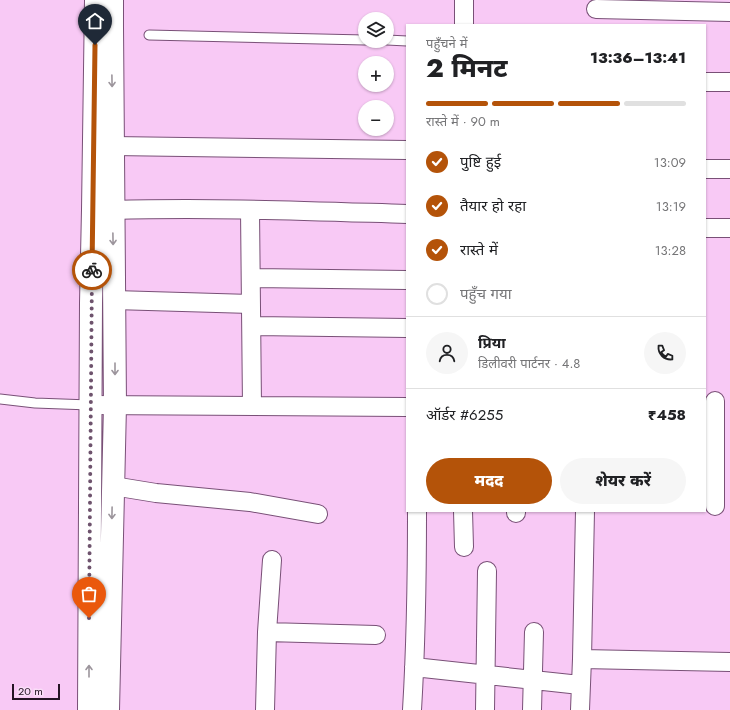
<!DOCTYPE html>
<html lang="hi">
<head>
<meta charset="utf-8">
<style>
	:root { --surface:#fff; --page:#f6f6f6; --text:#202124; --muted:#757577; --line:#e0e0e0; --accent:#b45309 }
	body { margin:0; font-family:Jost,"Noto Sans Devanagari",sans-serif; background:var(--page); color:var(--text); height:100vh; display:flex; flex-direction:column; font-size:15px; white-space:nowrap }
	* { box-sizing:border-box; margin:0 }
	p { font-size:13px; color:var(--muted) }
	.icon { flex:none; width:22px; height:22px; fill:none; stroke:currentColor; stroke-width:2; stroke-linecap:round; stroke-linejoin:round }
	.map { position:relative; flex:1; overflow:hidden }
	.details { position:absolute; left:406px; top:24px; width:300px; height:488px; display:flex; flex-direction:column; background:var(--surface); border-radius:0px; box-shadow:0 1px 3px #0004 }
	.details>* { flex:none }
	.fabs { position:absolute; left:358px; top:12px; display:grid; gap:8px }
	.fabs a { display:grid; place-items:center; width:36px; height:36px; border-radius:50%; background:var(--surface); box-shadow:0 1px 3px #0004; font-size:20px }
	.scale { position:absolute; left:12px; bottom:10px; width:48px; box-sizing:border-box; padding-left:4px; border:2px solid #241424; border-top:0; font-size:11px; line-height:14px; white-space:nowrap; color:#241424; -webkit-text-stroke:3px #faddf8; paint-order:stroke }
	.pin { position:absolute; display:grid; place-items:center; width:34px; height:34px; color:#fff; margin:-41px -17px; border-radius:50% 50% 50% 0; rotate:-45deg; box-shadow:0 0 4px #0007 }
	.pin .icon { rotate:45deg }
	.courier { position:absolute; display:grid; place-items:center; width:40px; height:40px; margin:-20px; border:3px solid #b45309; border-radius:50%; background:#fff; color:#222; box-shadow:0 1px 5px #0007 }
	.overview em { font-style:normal; font-weight:800 }
	.overview div { display:flex; flex-direction:column-reverse }
	.overview { display:flex; align-items:center; justify-content:space-between; height:68px; padding:0 20px }
	h1 { font-size:26px; font-weight:800; line-height:30px }
	.bar { display:grid; grid-template-columns:repeat(4,1fr); gap:6px 4px; align-content:center; height:48px; padding:0 20px }
	.bar i { height:5px; border-radius:3px; background:var(--line) }
	.bar .on { background:var(--accent) }
	.bar p { grid-column:span 4 }
	.line { display:flex; align-items:center; gap:10px; padding:0 20px; border-top:1px solid var(--line) }
	.line div { flex:1 }
	.round { display:grid; place-items:center; flex:none; width:42px; height:42px; border-radius:21px; background:var(--page) }
	ol { padding:0 20px; list-style:none }
	li { display:flex; align-items:center; gap:12px; height:44px }
	li p { margin-inline-start:auto }
	li .icon { padding:4px; border-radius:50%; background:var(--accent); color:#fff; stroke-width:4 }
	li:last-child { color:var(--muted) }
	li i { width:22px; height:22px; border:2px solid var(--line); border-radius:50% }
	.button { display:flex; gap:8px; margin-top:auto; padding:8px 20px }
	.button a { flex:1; height:46px; border-radius:24px; background:var(--accent); color:#fff; font-size:16px; font-weight:800; line-height:46px; text-align:center }
	.button a+a { background:var(--page); color:var(--text) }
	.map>svg:first-child { display:block }
	.lines { fill:none; stroke-linecap:round; stroke-linejoin:round }
	.service-casing { stroke:#795077; stroke-width:11 }
	.minor-casing { stroke:#795077; stroke-width:20 }
	.tertiary-casing { stroke:#795077; stroke-width:24 }
	.service { stroke:#fff; stroke-width:9 }
	.minor { stroke:#fff; stroke-width:18 }
	.tertiary { stroke:#fff; stroke-width:22 }
	.oneway { stroke:#9c959c }
	.done { stroke:#6e536d; stroke-width:4; stroke-dasharray:0 7.2 }
	.route { stroke:#b45309; stroke-width:5 }
</style>
</head>
<body>
<div class="map">
<svg width="730" height="710" viewBox="0 0 730 710">
	<rect width="100%" height="100%" fill="#f8c9f5"/>
	<g class="lines">
		<defs>
			<path id="service" d="M149 35 365 40
				M387 40 407 41
				M0 399 35 403 90 405"/>
			<path id="minor" d="M596 9 730 12
				M464 25V0
				M705 82H730
				M113 146 407 150
				M705 169H730
				M113 210C211 207 309 211 407 214
				M250 210 252 406
				M705 228H730
				M251 278 407 280
				M114 300 251 304
				M252 326 407 328
				M715 401V506
				M90 405 407 407
				M113 486 156 493 250 502 318 514
				M463 511 464 547
				M516 511V513
				M267 632 376 635
				M582 659 730 662
				M414 667 580 685
				M265 710 267 632 272 560
				M412 710C416 644 417 577 417 511
				M485 710 487 571
				M532 710 534 632
				M580 710 582 659 585 511"/>
			<path id="tertiary" d="M89 710 91 303 93 210 96 0
				M108 710 115 405 112 27V0"/>
		</defs>
		<use href="#service" class="service-casing"/>
		<use href="#minor" class="minor-casing"/>
		<use href="#tertiary" class="tertiary-casing"/>
		<use href="#service" class="service"/>
		<use href="#minor" class="minor"/>
		<use href="#tertiary" class="tertiary"/>
	</g>
	<defs><path id="oneway-shaft" d="M-6 0H5M1.5-3L5.5 0L1.5 3" fill="none" stroke-width="1.6" stroke-linecap="round" stroke-linejoin="round"/></defs>
	<g class="oneway">
		<use href="#oneway-shaft" transform="translate(112 81) rotate(89)"/>
		<use href="#oneway-shaft" transform="translate(113 239) rotate(89)"/>
		<use href="#oneway-shaft" transform="translate(115 369) rotate(90)"/>
		<use href="#oneway-shaft" transform="translate(112 513) rotate(91)"/>
		<use href="#oneway-shaft" transform="translate(89 671) rotate(-90)"/>
	</g>
	<g class="lines">
		<path class="done" d="M89 618 92 270"/>
		<path class="route" d="M92 270 95 45"/>
	</g>
</svg>
<div class="fabs">
<a><svg class="icon" aria-label="layers" viewBox="0 0 24 24"><path d="M12 4l9 5-9 5-9-5zM3 14l9 5 9-5"/></svg></a>
<a>+</a>
<a>−</a>
</div>
<div class="scale">20 m</div>
<div class="pin" style="left:89px;top:618px;background:#ea580c"><svg class="icon" aria-label="bag" viewBox="0 0 24 24"><path d="M5 8h14l-1 12H6zM9 8a3 3 0 0 1 6 0"/></svg></div>
<div class="pin" style="left:95px;top:45px;background:#1f2937"><svg class="icon" aria-label="home" viewBox="0 0 24 24"><path d="M3 11l9-7 9 7M6 9v11h12V9"/></svg></div>
<div class="courier" style="left:92px;top:270px"><svg class="icon" aria-label="bike" viewBox="0 0 24 24"><circle cx="6" cy="16" r="4"/><circle cx="18" cy="16" r="4"/><path d="M6 16l4-8h5l3 8M10 8l3 8H6M13 5h3"/></svg></div>
<section class="details">
<div class="overview"><div><h1>2 मिनट</h1><p>पहुँचने में</p></div><em>13:36–13:41</em></div>
<div class="bar"><i class="on"></i><i class="on"></i><i class="on"></i><i></i><p>रास्ते में · 90 m</p></div>
<ol>
<li><svg class="icon" aria-label="check" viewBox="0 0 24 24"><path d="M5 12l5 5 9-10"/></svg>पुष्टि हुई<p>13:09</p></li>
<li><svg class="icon" aria-label="check" viewBox="0 0 24 24"><path d="M5 12l5 5 9-10"/></svg>तैयार हो रहा<p>13:19</p></li>
<li><svg class="icon" aria-label="check" viewBox="0 0 24 24"><path d="M5 12l5 5 9-10"/></svg>रास्ते में<p>13:28</p></li>
<li><i></i>पहुँच गया</li>
</ol>
<div class="line" style="height:72px"><a class="round"><svg class="icon" aria-label="person" viewBox="0 0 24 24"><circle cx="12" cy="8" r="4"/><path d="M4 21q1-7 8-7t8 7"/></svg></a><div><b>प्रिया</b><p>डिलीवरी पार्टनर · 4.8</p></div><a class="round"><svg class="icon" aria-label="phone" viewBox="0 0 24 24"><path d="M5 4h4l2 5-3 2q2 4 5 5l2-3 5 2v4C11 20 4 13 5 4z"/></svg></a></div>
<div class="line" style="height:52px"><div>ऑर्डर #6255</div><b>₹458</b></div>
<div class="button"><a>मदद</a><a>शेयर करें</a></div>
</section>
</div>
</body>
</html>
